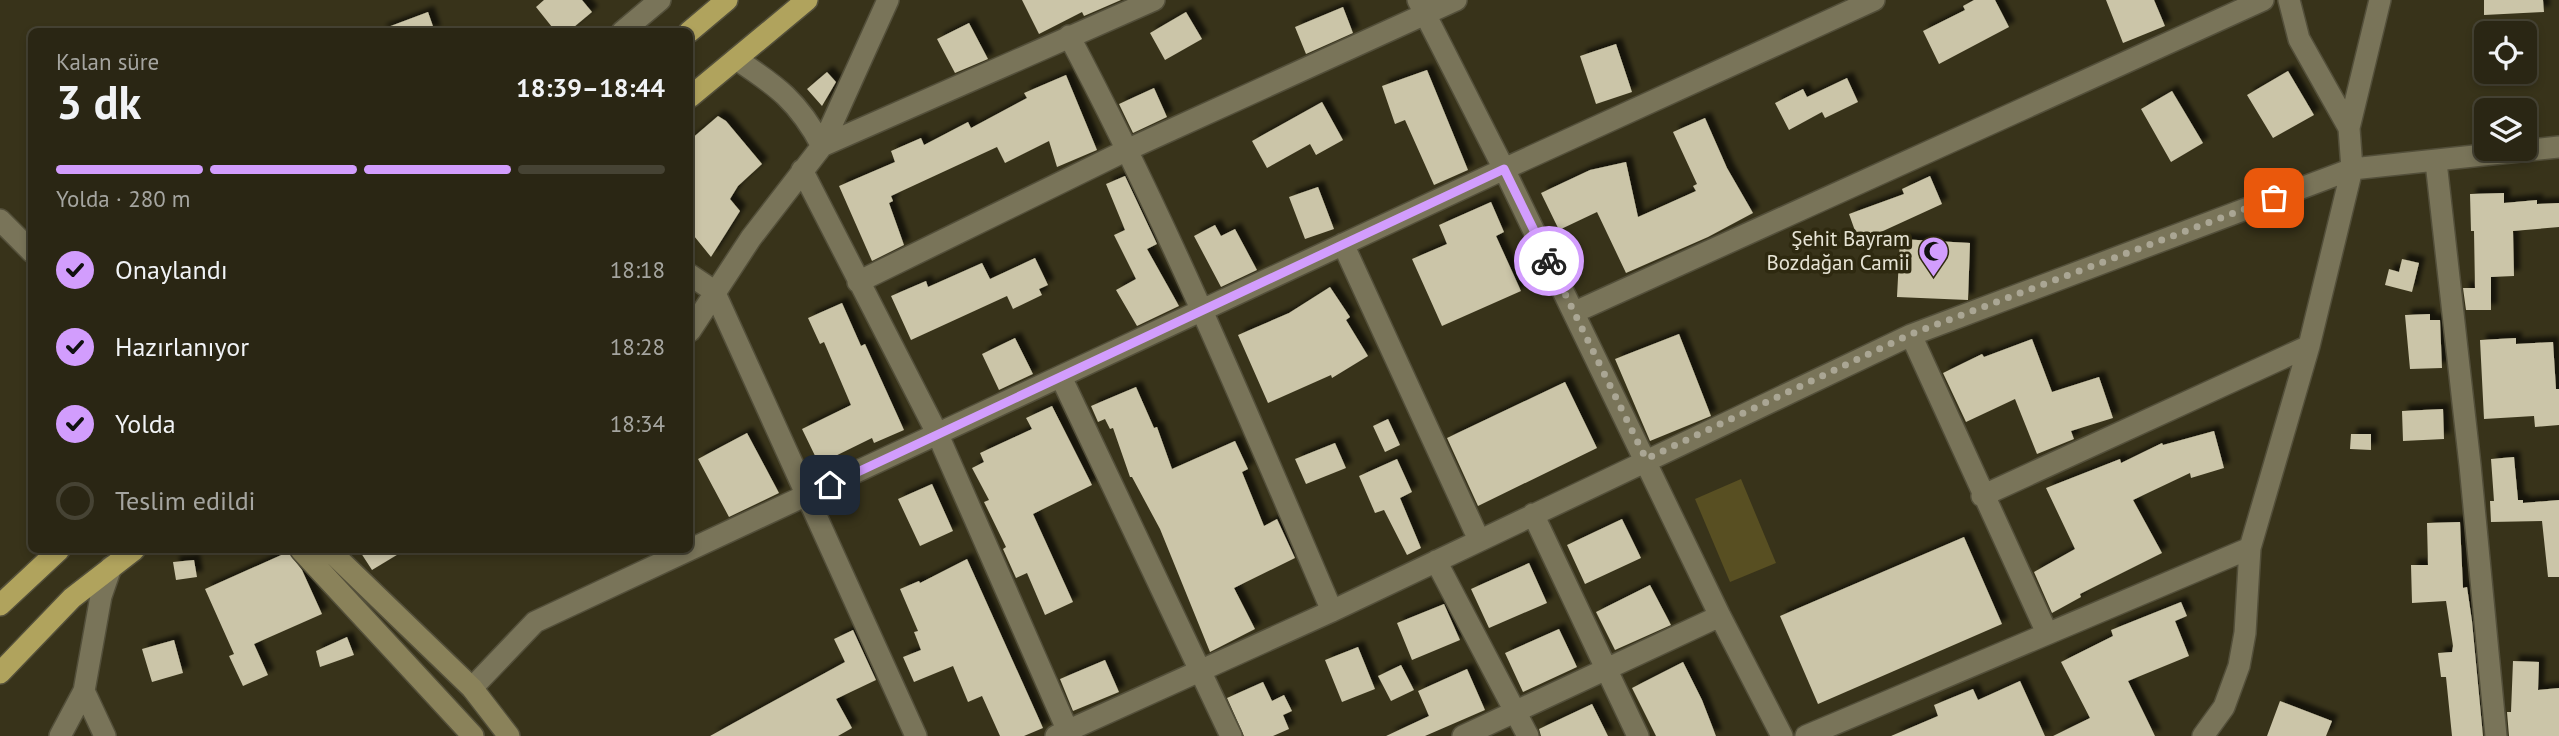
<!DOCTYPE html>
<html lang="tr">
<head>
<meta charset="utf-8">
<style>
	:root { --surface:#2a2614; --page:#363222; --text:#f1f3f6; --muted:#a5a5a0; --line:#464334; --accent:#d29dfd }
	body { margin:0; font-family:"PT Sans",sans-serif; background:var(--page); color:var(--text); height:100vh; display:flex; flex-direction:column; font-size:26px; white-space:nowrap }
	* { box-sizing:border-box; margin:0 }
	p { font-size:23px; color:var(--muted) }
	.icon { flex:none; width:38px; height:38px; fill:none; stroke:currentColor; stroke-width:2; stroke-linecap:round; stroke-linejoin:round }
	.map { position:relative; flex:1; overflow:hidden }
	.side { position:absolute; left:28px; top:28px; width:665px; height:525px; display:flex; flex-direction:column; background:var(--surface); border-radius:10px; box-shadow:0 4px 10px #0003,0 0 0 2px var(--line) }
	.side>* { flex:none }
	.tools { position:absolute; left:2474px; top:21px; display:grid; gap:14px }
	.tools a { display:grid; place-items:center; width:63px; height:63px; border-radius:10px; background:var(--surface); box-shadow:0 4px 10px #0003,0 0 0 2px var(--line); font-size:35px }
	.pin { position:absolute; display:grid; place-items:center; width:60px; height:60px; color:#fff; margin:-30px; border-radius:14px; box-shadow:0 4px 10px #0006 }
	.courier { position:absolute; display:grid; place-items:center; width:70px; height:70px; margin:-35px; border:5px solid #d29dfd; border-radius:50%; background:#fff; color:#222; box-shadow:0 2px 9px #0007 }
	.overview em { font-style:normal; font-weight:700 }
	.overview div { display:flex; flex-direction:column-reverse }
	.overview { display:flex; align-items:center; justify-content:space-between; height:119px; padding:0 28px }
	h1 { font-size:46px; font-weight:700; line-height:52px }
	.bar { display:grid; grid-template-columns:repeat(4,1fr); gap:10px 7px; align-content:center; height:84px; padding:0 28px }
	.bar i { height:9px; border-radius:5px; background:var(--line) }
	.bar .on { background:var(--accent) }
	.bar p { grid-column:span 4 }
	ol { padding:0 28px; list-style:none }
	li { display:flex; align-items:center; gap:21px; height:77px }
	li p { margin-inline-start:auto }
	li .icon { padding:7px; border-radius:50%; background:var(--accent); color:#111; stroke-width:4 }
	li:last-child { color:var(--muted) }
	li i { width:38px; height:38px; border:4px solid var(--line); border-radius:50% }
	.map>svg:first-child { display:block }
	.green { fill:#584f22 }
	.building { fill:#cbc5a8; filter:url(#shadow) }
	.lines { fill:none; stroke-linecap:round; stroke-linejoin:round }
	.street-casing { stroke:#534f3a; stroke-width:24 }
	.secondary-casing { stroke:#534f3a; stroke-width:24 }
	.highway-casing { stroke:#534f3a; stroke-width:24 }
	.street { stroke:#797459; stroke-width:21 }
	.secondary { stroke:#8a825a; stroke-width:21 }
	.highway { stroke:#b0a35d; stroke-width:21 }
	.done { stroke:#aaa694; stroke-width:7; stroke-dasharray:0 12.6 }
	.route { stroke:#d29dfd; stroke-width:9 }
	.labels { text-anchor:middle; stroke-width:7; stroke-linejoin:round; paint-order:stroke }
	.poi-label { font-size:21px; fill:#e7e4d5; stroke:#2e2910; text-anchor:end }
</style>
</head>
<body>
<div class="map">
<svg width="2559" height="736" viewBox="0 0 2559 736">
	<defs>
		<filter id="shadow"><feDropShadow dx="6" dy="-6" stdDeviation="2" flood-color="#0009"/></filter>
	</defs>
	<rect width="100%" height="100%" fill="#38331a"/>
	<path class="green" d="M1741 479 1776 563 1730 582 1695 499Z"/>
	<path class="building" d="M544 0H582L592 12 568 32H556L536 7Z
		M1022 0H1121L1084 16 1082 12 1039 34Z
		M1974 0H1995L2009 27 1939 64 1923 31 1965 10 1963 6Z
		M2106 0H2154L2165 26 2123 43Z
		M2484 0H2543L2544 12 2484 15Z
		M1343 7 1353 33 1306 54 1295 27Z
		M428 12 435 32H381L380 30Z
		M1186 12 1202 39 1165 60 1150 33Z
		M969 23 988 59 955 73 937 39Z
		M1616 44 1632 92 1596 104 1580 56Z
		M1427 70 1468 170 1434 185 1405 120 1395 124 1382 86Z
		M2288 71 2314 115 2273 138 2247 95Z
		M827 72 836 82 822 106 807 89Z
		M1066 75 1097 150 1057 167 1049 141 1005 163 997 147 891 196 893 201 889 203 904 245 872 261 839 186 895 162 891 151 921 138 924 145 968 122 971 128 1027 98 1024 93Z
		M1847 78 1858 102 1825 118 1822 112 1789 130 1775 103 1803 89 1807 97Z
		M1154 88 1167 117 1133 133 1119 104Z
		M2172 91 2203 143 2171 162 2141 109Z
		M1322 102 1343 140 1316 155 1310 144 1267 168 1252 141Z
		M718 116 726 121 762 164 738 186 730 199 740 211 711 257 690 231V140Z
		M1705 118 1727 168 1753 213 1708 237 1626 273 1597 212 1559 230 1541 193 1590 170 1626 162 1638 217 1696 191 1693 186 1697 184 1673 132Z
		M1125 176 1157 244 1147 249 1179 306 1137 326 1116 290 1136 279 1114 235 1125 230 1106 184Z
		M1930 176 1942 204 1859 242 1849 214 1904 194 1902 189Z
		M1318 187 1334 229 1305 239 1289 197Z
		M2504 193V203L2537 200V204L2559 203V227L2513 231 2514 276 2491 277V310H2466L2463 288H2475L2474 231H2471L2470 194Z
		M1491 202 1504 232 1496 236 1521 291 1442 326 1412 259 1447 244 1439 225Z
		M1215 225 1221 236 1235 229 1257 270 1221 287 1194 236Z
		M1900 239 1970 243 1968 300 1897 297Z
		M1035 258 1048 285 1039 289 1042 295 1013 309 1007 296 911 340 891 296 926 281 928 287 982 263 990 279Z
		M2402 259 2419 263 2412 292 2385 285 2389 269 2399 272Z
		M1330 287 1350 317 1346 320 1368 356 1332 378 1331 375 1268 403 1238 335 1289 313Z
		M842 303 861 346 865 344 904 430 874 443 872 438 819 464 802 429 851 405 824 342 820 344 808 318Z
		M2430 314V320H2440L2442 368 2410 369 2405 315Z
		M1679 334 1711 416 1650 441 1615 359Z
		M1015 338 1033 374 999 390 982 354Z
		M2516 338V344L2553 342 2556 389H2559V425L2535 427 2534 416 2484 419 2480 340Z
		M2032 339 2052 392 2099 377 2113 418 2071 431 2074 439 2037 454 2015 399 1966 422 1943 373 1982 354 1984 357Z
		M1565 382 1597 448 1478 506 1447 438Z
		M1136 387 1154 428 1157 427 1172 469 1235 441 1248 469 1242 472 1264 526 1277 519 1295 558 1234 588 1255 629 1210 652 1160 529 1132 477H1130L1113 428 1110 429 1105 419 1098 422 1091 406Z
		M1052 406 1092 485 1033 514 1073 602 1045 615 1027 573 1016 578 1003 549 1006 547 984 502 989 500 972 468 984 462 980 453 1032 429 1026 418Z
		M2443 409 2444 439 2403 441 2402 411Z
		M1388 419 1400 445 1385 452 1373 426Z
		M2214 431 2224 468 2191 478 2190 473 2133 500 2162 553 2080 594 2081 597 2052 613 2034 572 2075 549 2046 488 2120 459 2121 463 2162 443 2163 445Z
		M747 433 779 493 729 517 698 459Z
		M2351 434H2371V450L2350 449Z
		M1335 443 1346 468 1306 484 1295 459Z
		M2514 457 2518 500H2523V503L2559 500V577H2548L2542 521 2491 522 2490 501H2494L2491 459Z
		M1397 459 1412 492 1400 498 1421 548 1407 555 1384 510 1375 513 1359 476Z
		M932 484 953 531 920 546 898 499Z
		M1622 519 1641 558 1585 584 1567 545Z
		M2460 522 2463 588 2467 587 2472 621 2483 736H2452L2446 677H2441L2438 653 2452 652 2453 646 2446 601 2412 603 2411 565H2428L2427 523Z
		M1964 537 2002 624 1818 704 1780 616Z
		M359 550H405L372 570Z
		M288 552 302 570 322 614 254 644 268 675 243 686 229 656 234 654 205 589Z
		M967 559 1043 728 1024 736H1000L982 696 968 702 953 666 914 682 903 657 921 650 914 632 918 631 900 589 919 581 920 583Z
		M194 560 197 577 176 580 173 562Z
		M1529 563 1547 603 1489 628 1471 589Z
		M1650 585 1671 625 1615 650 1596 612Z
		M2181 602 2187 616 2175 621 2189 656 2128 681 2155 736H2053L2090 718 2061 662 2113 636 2111 630Z
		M1444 604 1460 640 1412 660 1397 623Z
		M1559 629 1577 667 1523 692 1505 653Z
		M853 630 876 680 836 699 852 728 838 736H710L845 662 834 639Z
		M347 637 354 655 320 667 316 651Z
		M174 640 183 673 152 682 142 649Z
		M1358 647 1375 689 1342 702 1325 660Z
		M1105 660 1119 692 1073 711 1060 679Z
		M2513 661 2539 662 2538 690 2559 688V736H2509L2507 712H2511Z
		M1683 662 1702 700 1716 736H1656L1632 688Z
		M1401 665 1414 690 1391 701 1378 676Z
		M1467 669 1485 710 1425 736H1386L1429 716 1418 691Z
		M2020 681 2045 736H1891L1938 716 1934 705 1973 689 1978 700Z
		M1263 682 1272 701 1284 695 1292 711 1283 715 1289 729 1273 736H1244L1227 698Z
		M2280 701 2332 721 2326 736H2267Z
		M1592 704 1608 736H1541L1539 729Z"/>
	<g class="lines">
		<defs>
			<path id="street" d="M1418 0 1504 169 1874 0
				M2289 0 2299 39 2349 128
				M622 32 660 0
				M1069 36C1168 223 1249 417 1332 611
				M736 59C777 86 798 101 822 146
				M822 146 888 0
				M2436 162 2470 465 2496 736
				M802 170 938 435 1070 736
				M0 220 32 252
				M1343 244 1479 540
				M690 275 714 291 916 736
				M858 282 1129 149 1456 0
				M1575 312 2263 0
				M690 331 751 238 822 146 1154 0
				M1911 335 2047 633
				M1061 377 1231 736
				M1982 496 2309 346
				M1533 514 1638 736
				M1436 561 1528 736
				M472 688 535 622 1504 169 1720 616 1782 736
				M84 691 105 736
				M60 736 84 691 101 596 111 567
				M1056 736 1332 611 1911 335 2352 169 2559 147
				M1463 736 1720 616
				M1806 736 2250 548
				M2203 736 2224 707 2239 666 2245 633 2250 548 2309 346 2352 169 2349 128 2380 0"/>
			<path id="secondary" d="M301 550 473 736
				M329 550 472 688 509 736"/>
			<path id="highway" d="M689 32 727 0
				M690 97 807 0
				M0 605 59 550
				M0 673 72 598 134 550"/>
		</defs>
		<use href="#street" class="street-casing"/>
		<use href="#secondary" class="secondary-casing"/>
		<use href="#highway" class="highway-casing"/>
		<use href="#street" class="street"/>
		<use href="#secondary" class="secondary"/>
		<use href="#highway" class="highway"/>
	</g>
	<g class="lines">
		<path class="done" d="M1549 261 1646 459 1911 334 2274 198"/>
		<path class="route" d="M830 485 1504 169 1549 261"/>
	</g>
	<defs>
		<symbol id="mosque-pin" viewBox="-11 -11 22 30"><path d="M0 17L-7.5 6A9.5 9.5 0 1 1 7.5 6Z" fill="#d29dfd" stroke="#2e2910"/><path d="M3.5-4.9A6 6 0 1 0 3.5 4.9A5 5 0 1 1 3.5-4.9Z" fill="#111"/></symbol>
	</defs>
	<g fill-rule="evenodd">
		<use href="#mosque-pin" x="1916" y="234" width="35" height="47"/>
	</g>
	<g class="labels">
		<g class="poi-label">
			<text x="1910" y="246">Şehit Bayram<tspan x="1910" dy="24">Bozdağan Camii</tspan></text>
		</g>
	</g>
</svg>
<div class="tools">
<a><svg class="icon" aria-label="locate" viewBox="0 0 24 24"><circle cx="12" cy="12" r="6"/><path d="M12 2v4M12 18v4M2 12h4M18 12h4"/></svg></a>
<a><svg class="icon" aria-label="layers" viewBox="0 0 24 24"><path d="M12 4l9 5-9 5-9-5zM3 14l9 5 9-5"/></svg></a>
</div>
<div class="pin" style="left:2274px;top:198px;background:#ea580c"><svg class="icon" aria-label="bag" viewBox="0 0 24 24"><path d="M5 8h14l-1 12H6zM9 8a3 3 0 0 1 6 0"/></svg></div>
<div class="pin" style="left:830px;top:485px;background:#1f2937"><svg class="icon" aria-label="home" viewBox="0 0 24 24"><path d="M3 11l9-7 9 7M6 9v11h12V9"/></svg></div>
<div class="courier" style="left:1549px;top:261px"><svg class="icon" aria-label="bike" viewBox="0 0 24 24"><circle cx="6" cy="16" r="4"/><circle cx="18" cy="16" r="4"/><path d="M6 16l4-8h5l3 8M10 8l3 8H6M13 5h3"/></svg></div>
<section class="side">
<div class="overview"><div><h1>3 dk</h1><p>Kalan süre</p></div><em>18:39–18:44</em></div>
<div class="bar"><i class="on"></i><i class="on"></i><i class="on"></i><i></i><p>Yolda · 280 m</p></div>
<ol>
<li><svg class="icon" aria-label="check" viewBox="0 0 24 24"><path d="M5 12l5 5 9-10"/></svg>Onaylandı<p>18:18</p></li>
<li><svg class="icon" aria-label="check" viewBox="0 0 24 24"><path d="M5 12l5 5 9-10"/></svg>Hazırlanıyor<p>18:28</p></li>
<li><svg class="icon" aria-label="check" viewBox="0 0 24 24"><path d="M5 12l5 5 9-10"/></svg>Yolda<p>18:34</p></li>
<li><i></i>Teslim edildi</li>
</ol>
</section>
</div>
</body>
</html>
